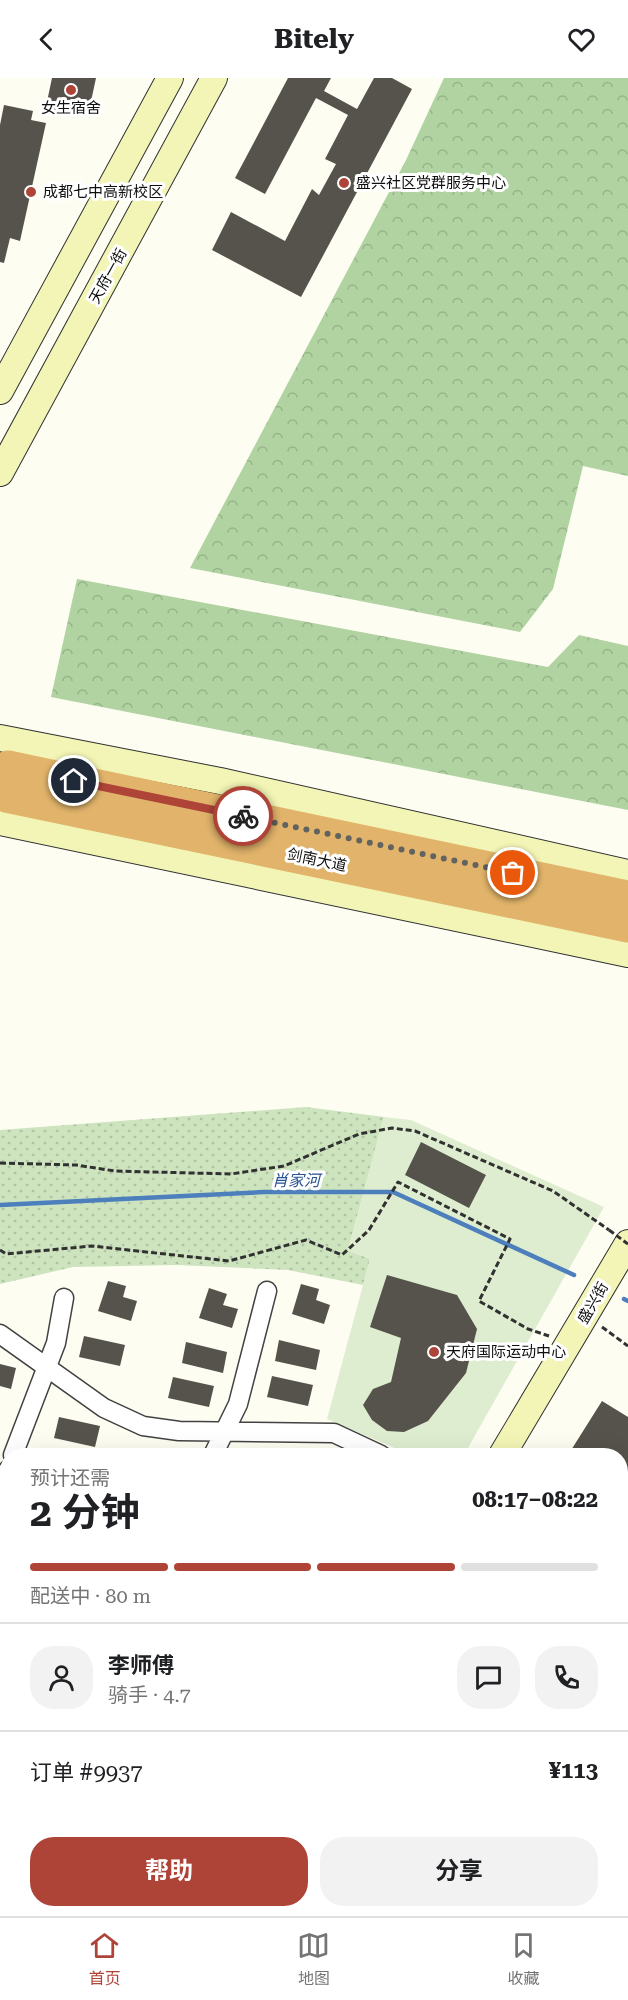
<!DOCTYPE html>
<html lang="zh">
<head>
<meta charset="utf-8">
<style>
	:root { --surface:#fff; --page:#f2f2f2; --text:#202124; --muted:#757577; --line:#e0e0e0; --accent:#ae4438 }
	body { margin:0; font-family:"Roboto Serif","Noto Sans SC",serif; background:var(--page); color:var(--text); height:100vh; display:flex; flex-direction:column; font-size:22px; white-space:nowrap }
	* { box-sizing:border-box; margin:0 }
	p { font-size:20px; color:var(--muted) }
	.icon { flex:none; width:33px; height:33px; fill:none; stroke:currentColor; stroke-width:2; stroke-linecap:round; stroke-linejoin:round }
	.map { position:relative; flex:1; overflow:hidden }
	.drawer { position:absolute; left:0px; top:1370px; width:628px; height:470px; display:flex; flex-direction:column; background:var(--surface); border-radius:24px 24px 0 0; box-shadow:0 6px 24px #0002 }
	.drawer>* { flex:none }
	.pin { position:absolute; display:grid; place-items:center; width:51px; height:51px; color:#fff; margin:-26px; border:3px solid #fff; border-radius:50%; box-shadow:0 2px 6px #0007 }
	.courier { position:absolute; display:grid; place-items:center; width:60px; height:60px; margin:-30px; border:4px solid #ae4438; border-radius:50%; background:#fff; color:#222; box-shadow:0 2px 8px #0007 }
	.summary em { font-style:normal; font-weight:700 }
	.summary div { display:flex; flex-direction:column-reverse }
	.summary { display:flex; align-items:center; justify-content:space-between; height:102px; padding:0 30px }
	h1 { font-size:39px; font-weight:700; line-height:45px }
	.bar { display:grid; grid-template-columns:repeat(4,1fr); gap:9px 6px; align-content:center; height:72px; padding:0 30px }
	.bar i { height:8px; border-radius:4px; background:var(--line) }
	.bar .on { background:var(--accent) }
	.bar p { grid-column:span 4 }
	.line { display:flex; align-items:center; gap:15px; padding:0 30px; border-top:2px solid var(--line) }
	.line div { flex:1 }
	.round { display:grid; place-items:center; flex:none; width:63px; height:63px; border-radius:24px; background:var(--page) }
	.button { display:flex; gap:12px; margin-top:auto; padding:12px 30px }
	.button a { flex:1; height:69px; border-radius:24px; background:var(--accent); color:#fff; font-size:24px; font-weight:700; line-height:69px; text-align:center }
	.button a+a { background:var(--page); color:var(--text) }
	header { display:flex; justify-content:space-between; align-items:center; height:78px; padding:0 30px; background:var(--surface); font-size:27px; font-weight:700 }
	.dock { display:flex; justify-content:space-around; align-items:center; height:84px; border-top:2px solid var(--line); background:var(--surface); font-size:16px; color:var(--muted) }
	.dock a { display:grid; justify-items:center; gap:3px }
	.dock .on { color:var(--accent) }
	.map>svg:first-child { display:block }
	.forest { fill:url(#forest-crowns) }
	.park { fill:url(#park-dots) }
	.pitch { fill:#deedd0 }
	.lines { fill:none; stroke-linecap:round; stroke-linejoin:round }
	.stream { stroke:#4d7fbd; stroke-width:4.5 }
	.building { fill:#56524c }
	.street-casing { stroke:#424242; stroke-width:21 }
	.secondary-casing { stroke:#313131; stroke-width:28 }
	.highway-casing { stroke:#202020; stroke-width:36 }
	.path { stroke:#313131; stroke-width:3; stroke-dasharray:6 3; stroke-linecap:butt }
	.street { stroke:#fff; stroke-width:18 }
	.secondary { stroke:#f2f5b5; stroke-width:26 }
	.highway { stroke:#e2b46b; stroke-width:33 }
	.path-bridge { stroke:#313131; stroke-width:3; stroke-dasharray:6 3; stroke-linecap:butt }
	.done { stroke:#62625e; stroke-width:6; stroke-dasharray:0 10.8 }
	.route { stroke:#ae4438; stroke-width:8 }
	.poi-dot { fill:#ae4438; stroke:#fff; stroke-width:2 }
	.labels { text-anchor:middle; stroke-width:6; stroke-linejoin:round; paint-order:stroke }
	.poi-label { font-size:15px; fill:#0f0f0f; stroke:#fff; text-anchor:start }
	.street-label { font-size:15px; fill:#0f0f0f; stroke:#fff }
	.water-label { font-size:16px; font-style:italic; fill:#275392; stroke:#fff }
</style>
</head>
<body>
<header><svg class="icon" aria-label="back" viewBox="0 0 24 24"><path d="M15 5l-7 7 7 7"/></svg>Bitely<svg class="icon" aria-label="heart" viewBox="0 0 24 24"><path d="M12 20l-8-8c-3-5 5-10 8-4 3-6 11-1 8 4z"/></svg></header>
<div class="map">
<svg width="628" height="1838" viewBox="0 0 628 1838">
	<defs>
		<pattern id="forest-crowns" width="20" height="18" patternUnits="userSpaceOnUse" patternTransform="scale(1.5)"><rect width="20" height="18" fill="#b0d3a1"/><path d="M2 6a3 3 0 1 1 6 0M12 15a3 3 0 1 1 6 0" fill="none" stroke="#96b489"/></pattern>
		<pattern id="park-dots" width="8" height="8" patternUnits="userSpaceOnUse" patternTransform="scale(1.5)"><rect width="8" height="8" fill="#cde4bf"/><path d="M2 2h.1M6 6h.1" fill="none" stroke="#afc2a3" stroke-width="1.8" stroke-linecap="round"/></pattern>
	</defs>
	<rect width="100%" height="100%" fill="#fdfdf2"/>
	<path class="forest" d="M444 0H628V398L583 388 553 511 520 554 190 490 406 82Z
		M77 501 548 589 579 557 628 568V732L51 619Z"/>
	<path class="park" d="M306 1029 384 1039 348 1172 370 1181 363 1207 288 1192 177 1187 73 1189 0 1206V1052Z"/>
	<path class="pitch" d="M384 1039 411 1042 604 1129 464 1377H411L327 1341 370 1181 348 1172Z"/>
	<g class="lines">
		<path class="stream" d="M0 1127 264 1114H393L574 1197
			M624 1221 628 1223"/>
	</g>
	<path class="building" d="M52 0H96L90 28 73 24 70 38 45 33Z
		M288 0H331L324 13 357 31 374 0H392L412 11 301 219 212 172 231 134 285 163 312 111 319 117 336 86 325 81 348 37 316 20 265 116 235 100Z
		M4 27 33 33 31 42 46 45 20 163 10 160 4 185 0 184V47Z
		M421 1064 486 1097 469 1130 405 1097Z
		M387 1197 457 1217 477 1251 466 1295 428 1343 404 1354 387 1353 372 1342 363 1327 373 1311 391 1304 401 1260 370 1249Z
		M108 1203 126 1208 123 1219 137 1223 131 1243 98 1233Z
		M301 1206 319 1211 316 1222 330 1227 324 1246 292 1236Z
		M209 1210 227 1216 223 1227 238 1231 232 1250 199 1240Z
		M84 1258 125 1267 120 1288 79 1279Z
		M279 1262 320 1272 316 1292 275 1283Z
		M186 1264 227 1274 223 1295 182 1285Z
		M0 1286 16 1290 11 1311 0 1308Z
		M272 1298 313 1307 308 1328 267 1319Z
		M173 1299 214 1308 209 1329 168 1320Z
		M602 1323 628 1339V1534L621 1529V1377H568Z
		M59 1339 100 1348 95 1369 54 1360Z
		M4 1490H8V1512L0 1511Z
		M1 1541 8 1542V1564L0 1562Z
		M0 1580 8 1582V1604L0 1602Z
		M0 1661 8 1663V1694L0 1692Z
		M621 1697 628 1726V1773L621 1769Z
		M0 1737 8 1739V1773L0 1771Z
		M621 1827 628 1830V1838H588L587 1832H621Z
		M326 1832H365L362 1838H323Z"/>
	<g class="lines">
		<defs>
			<path id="street" d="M0 1256 104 1330 143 1348 179 1353 334 1355 381 1377
				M13 1377 56 1265 64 1220
				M213 1377 238 1326 267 1213
				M0 1412 8 1392
				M621 1583 628 1586
				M0 1635 8 1636
				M248 1838 252 1832"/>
			<path id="secondary" d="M0 313 170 0
				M0 395 214 0
				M0 660 220 703 628 795
				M0 744 628 876
				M502 1377 628 1165
				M25 1838 64 1832"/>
			<path id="highway" d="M8 689 628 819
				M6 718 628 848"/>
		</defs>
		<use href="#street" class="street-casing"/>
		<use href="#secondary" class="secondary-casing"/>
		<use href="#highway" class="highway-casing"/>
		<path class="path" d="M0 1085 76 1087 115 1093 231 1096 284 1088 359 1056 392 1050 415 1053 553 1113 609 1152
			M0 1172 6 1176 92 1168 229 1183 306 1162 342 1177 369 1152 398 1104 510 1161 479 1223 528 1251 549 1258
			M602 1249 628 1268"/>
		<use href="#street" class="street"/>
		<use href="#secondary" class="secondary"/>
		<use href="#highway" class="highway"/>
		<path class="path-bridge" d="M609 1152 628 1166"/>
	</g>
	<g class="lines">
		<path class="done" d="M243 738 513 795"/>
		<path class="route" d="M74 703 243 738"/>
	</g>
	<g class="poi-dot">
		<circle cx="71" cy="12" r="6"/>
		<circle cx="344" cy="105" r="6"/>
		<circle cx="31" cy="114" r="6"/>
		<circle cx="434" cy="1274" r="6"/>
	</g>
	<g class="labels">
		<g class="poi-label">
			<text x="71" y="35" text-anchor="middle">女生宿舍</text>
			<text x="356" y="110">盛兴社区党群服务中心</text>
			<text x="43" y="119">成都七中高新校区</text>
			<text x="446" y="1279">天府国际运动中心</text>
		</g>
		<g class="street-label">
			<text transform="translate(108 198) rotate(-61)" y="5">天府一街</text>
			<text transform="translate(317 782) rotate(12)" y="5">剑南大道</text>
			<text transform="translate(593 1225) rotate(-60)" y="5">盛兴街</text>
		</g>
		<g class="water-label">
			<text x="296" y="1108">肖家河</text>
		</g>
	</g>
</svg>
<div class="pin" style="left:513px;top:795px;background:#ea580c"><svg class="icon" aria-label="bag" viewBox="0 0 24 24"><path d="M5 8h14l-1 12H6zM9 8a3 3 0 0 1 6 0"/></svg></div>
<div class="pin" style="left:74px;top:703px;background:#1f2937"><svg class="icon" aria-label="home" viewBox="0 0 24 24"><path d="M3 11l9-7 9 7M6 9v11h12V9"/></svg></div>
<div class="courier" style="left:243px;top:738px"><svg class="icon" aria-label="bike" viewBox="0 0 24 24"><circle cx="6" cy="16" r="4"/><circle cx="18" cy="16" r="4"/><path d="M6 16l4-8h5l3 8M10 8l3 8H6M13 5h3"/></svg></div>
<section class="drawer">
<div class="summary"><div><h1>2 分钟</h1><p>预计还需</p></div><em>08:17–08:22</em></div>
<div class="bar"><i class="on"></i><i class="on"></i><i class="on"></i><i></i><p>配送中 · 80 m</p></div>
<div class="line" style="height:108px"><a class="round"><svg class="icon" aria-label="person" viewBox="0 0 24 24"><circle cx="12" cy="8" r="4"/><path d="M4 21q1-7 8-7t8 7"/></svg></a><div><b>李师傅</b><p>骑手 · 4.7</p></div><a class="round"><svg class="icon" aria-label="chat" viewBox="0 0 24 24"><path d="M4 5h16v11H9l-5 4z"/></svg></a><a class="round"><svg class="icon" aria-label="phone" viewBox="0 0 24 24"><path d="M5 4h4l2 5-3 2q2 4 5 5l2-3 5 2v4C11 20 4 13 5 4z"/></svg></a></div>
<div class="line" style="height:78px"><div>订单 #9937</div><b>¥113</b></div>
<div class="button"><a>帮助</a><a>分享</a></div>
</section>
</div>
<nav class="dock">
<a class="on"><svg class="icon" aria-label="home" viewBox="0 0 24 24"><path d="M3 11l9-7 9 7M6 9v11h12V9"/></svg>首页</a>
<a><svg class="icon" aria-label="map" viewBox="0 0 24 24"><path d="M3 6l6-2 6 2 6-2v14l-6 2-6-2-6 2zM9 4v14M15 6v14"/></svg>地图</a>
<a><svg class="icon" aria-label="saved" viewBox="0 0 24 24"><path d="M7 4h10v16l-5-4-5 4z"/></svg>收藏</a>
</nav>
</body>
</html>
